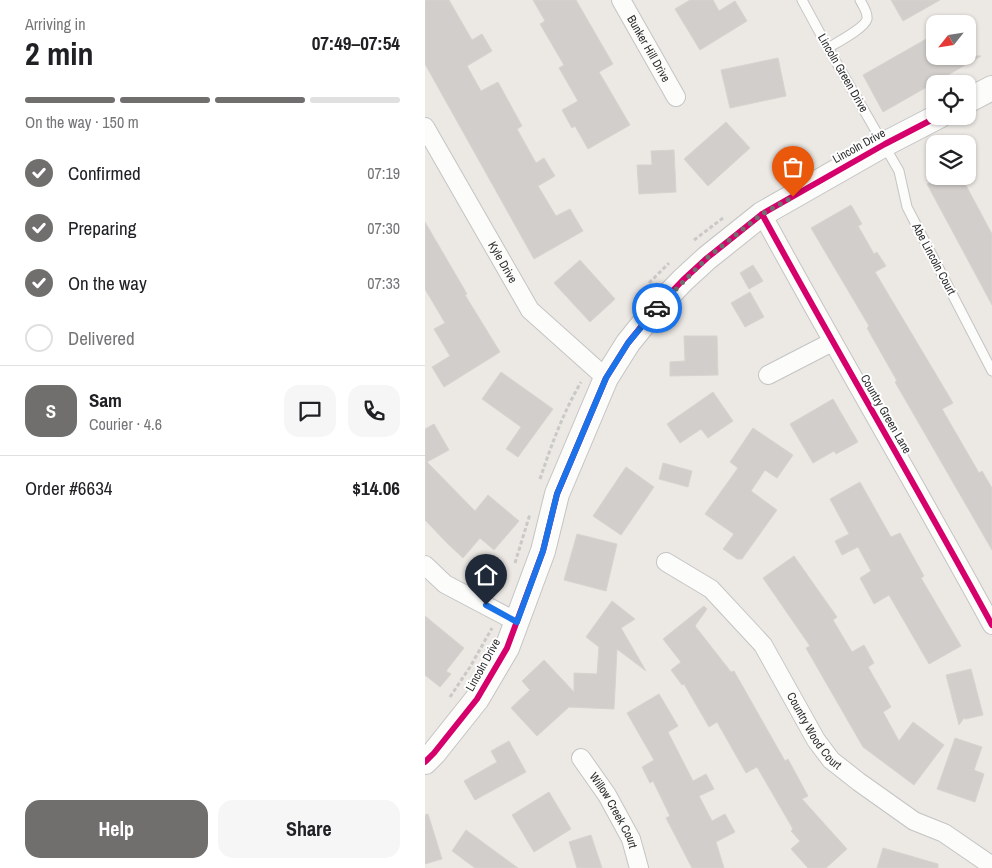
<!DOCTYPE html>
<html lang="en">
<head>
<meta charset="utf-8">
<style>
	:root { --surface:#fff; --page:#f6f6f6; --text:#202124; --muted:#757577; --line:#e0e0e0; --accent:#706f6e }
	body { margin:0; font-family:"Archivo Narrow",sans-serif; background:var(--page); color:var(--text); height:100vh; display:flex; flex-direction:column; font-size:19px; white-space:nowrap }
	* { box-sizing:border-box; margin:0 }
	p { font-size:16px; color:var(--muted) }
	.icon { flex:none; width:28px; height:28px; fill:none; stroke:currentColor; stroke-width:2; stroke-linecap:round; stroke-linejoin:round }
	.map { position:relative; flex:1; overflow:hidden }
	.side { display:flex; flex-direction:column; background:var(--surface); width:425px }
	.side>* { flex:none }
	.needle { width:32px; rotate:240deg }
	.buttons { position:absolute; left:501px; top:15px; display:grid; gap:10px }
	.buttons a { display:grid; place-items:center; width:50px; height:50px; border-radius:10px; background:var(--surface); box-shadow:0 1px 4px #0004; font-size:25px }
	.pin { position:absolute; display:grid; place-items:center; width:42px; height:42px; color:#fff; margin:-51px -21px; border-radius:50% 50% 50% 0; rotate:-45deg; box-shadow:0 0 5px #0007 }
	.pin .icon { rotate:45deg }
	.courier { position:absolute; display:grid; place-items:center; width:50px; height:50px; margin:-25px; border:4px solid #1a73e8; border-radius:50%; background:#fff; color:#222; box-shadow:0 1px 6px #0007 }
	.overview em { font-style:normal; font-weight:800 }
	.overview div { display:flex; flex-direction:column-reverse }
	.overview { display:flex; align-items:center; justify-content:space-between; height:85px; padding:0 25px }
	h1 { font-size:32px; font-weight:800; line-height:38px }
	.bar { display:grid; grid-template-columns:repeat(4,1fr); gap:8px 5px; align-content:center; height:60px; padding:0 25px }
	.bar i { height:6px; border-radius:4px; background:var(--line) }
	.bar .selected { background:var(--accent) }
	.bar p { grid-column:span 4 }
	.line { display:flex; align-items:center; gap:12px; padding:0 25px; border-top:1px solid var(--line) }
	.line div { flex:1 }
	.round { display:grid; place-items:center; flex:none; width:52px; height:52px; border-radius:15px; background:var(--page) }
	ol { padding:0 25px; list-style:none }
	li { display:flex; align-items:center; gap:15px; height:55px }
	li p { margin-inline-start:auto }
	li .icon { padding:5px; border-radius:50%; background:var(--accent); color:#fff; stroke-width:4 }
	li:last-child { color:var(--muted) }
	li i { width:28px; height:28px; border:2px solid var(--line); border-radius:50% }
	.cta { display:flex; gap:10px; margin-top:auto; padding:10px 25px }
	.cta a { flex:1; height:58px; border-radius:15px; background:var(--accent); color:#fff; font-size:20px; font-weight:800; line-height:58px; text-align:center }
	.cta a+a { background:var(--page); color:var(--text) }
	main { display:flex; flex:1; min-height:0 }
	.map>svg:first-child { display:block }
	.building { fill:#d1cecb; stroke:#d7d4d0 }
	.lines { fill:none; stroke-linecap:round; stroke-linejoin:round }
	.lane-casing { stroke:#c5c4c5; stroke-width:11 }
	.street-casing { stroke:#c5c4c5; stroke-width:20 }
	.secondary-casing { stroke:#c5c4c5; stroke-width:26 }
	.path { stroke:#c9c9c8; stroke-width:3; stroke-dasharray:4 2.5; stroke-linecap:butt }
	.lane { stroke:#fcfcfb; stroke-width:9 }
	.street { stroke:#fcfcfb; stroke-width:18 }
	.secondary { stroke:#fcfcfb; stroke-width:24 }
	.cycleway-casing { stroke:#fff; stroke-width:9 }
	.cycleway { stroke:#d6006c; stroke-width:6 }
	.done { stroke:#706f6e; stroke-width:5; stroke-dasharray:0 9 }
	.route { stroke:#1a73e8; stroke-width:6 }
	.labels { text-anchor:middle; stroke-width:4; stroke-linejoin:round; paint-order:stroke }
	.street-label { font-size:12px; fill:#2e2e2e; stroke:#fff }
</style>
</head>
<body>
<main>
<section class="side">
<div class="overview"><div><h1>2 min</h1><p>Arriving in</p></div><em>07:49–07:54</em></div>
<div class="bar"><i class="selected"></i><i class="selected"></i><i class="selected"></i><i></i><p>On the way · 150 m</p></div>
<ol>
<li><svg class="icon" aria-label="check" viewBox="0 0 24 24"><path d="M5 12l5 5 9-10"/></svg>Confirmed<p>07:19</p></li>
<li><svg class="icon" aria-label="check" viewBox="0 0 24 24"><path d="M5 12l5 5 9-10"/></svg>Preparing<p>07:30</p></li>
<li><svg class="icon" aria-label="check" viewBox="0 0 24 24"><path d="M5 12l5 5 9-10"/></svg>On the way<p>07:33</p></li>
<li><i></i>Delivered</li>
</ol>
<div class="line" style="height:90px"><b class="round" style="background:var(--accent);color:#fff">S</b><div><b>Sam</b><p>Courier · 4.6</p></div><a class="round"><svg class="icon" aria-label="chat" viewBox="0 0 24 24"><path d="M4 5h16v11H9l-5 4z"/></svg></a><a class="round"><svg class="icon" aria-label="phone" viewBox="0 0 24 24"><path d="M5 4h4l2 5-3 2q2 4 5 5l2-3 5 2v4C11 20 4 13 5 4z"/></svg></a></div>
<div class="line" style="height:65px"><div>Order #6634</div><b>$14.06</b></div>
<div class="cta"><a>Help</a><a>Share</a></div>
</section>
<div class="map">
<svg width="567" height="868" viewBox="0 0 567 868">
	<rect width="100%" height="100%" fill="#ece8e4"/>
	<path class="building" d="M0 0H24L47 40 57 34 67 51 42 66 56 91 73 82 97 126 92 129 111 163 119 158 130 176 113 186 131 216 145 209 158 231 109 259 0 64Z
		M108 0H151L188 64 174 72 205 125 163 149 150 126 147 128 137 110 153 101 134 68 139 65 115 24 120 21Z
		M265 0H288L294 11 310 1 322 21 275 50 250 9Z
		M466 0H515L478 21Z
		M510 34V56H556L458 112 438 75Z
		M353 58 361 96 305 108 296 70Z
		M301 122 325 148 283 186 259 159Z
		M249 150 251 192 214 194 212 165H227L226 151Z
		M516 176H536L567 234V305L502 184Z
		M426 205 437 224 433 226 449 254 452 252 461 266 450 272 528 403 517 409 554 473 557 471 567 488V550L470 382 472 381 442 328 444 326 386 228Z
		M0 222 42 294 40 295 75 352 19 387 7 367 25 356 9 329 20 323 0 289Z
		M155 260 190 299 165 322 129 283Z
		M328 265 338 281 324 289 315 273Z
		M325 292 339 317 320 327 306 303Z
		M259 336H292L293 375 245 376V362L260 361Z
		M76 372 128 409 93 457 81 449 96 427 57 399Z
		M288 392 308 421 283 438 276 429 255 443 242 424Z
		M408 399 433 442 411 454 409 451 388 463 365 424Z
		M9 424 24 450 2 462 50 511 63 495 94 521 69 550 55 538 38 558 22 543 0 520V429Z
		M328 428 368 455 352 478 340 470 326 491 352 510 317 559H312L298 549 309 534 280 514 313 468 305 462Z
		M238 463 267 471 263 487 234 479Z
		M201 467 229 487 196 535 168 516Z
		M435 482 466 537 475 533 499 576 496 578 536 646 504 664 464 595 449 604 435 578 446 571 433 547 417 555 410 541 424 534 405 499Z
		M152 534 192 544 181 591 139 580Z
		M369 556 412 617 408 620 427 652 439 645 449 663 443 667 466 707 458 712 474 741 488 722 519 745 489 785 438 747 381 648 385 646 338 578Z
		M187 601 210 619 196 628 221 671 192 649 189 709 144 707 112 736 86 708 105 690 97 681 119 660 149 692V673L172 674 174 647 161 637Z
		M279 606 282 609 270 626 306 672 309 671 360 761 363 759 383 796 377 799 422 849 401 868H383L366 849 375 841 366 831 368 829 332 767 321 773 292 722 284 727 259 684 257 685 246 670 256 662 238 639Z
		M0 616 39 648 21 671 26 674 15 687 0 675Z
		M546 669 558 715 541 719 539 718 534 725 521 675Z
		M234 694 253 726 243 732 268 781 281 774 289 789 274 796 287 821 300 814 310 832 291 842 299 868H267L241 818 245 816 228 781 225 783 217 767 229 760 202 713Z
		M530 738 557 747 549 770 559 774 550 802 512 789Z
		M84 741 101 772 50 800 39 781 72 762 66 751Z
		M124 792 146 829 109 852 87 815Z
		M3 814 17 859 0 864V815Z
		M41 830 93 868H50L27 851Z
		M166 835 177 868H152L144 842Z
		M458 848 513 864V868H452Z"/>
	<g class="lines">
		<defs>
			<path id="lane" d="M377 0 403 48 474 171 482 207 567 371
				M403 48C411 43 440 28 442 19 443 12 438 6 435 0"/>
			<g id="street">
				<path id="s1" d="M196 0 251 97"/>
				<path id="s2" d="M0 127 105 310 181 378"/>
				<path d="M337 214C412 352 492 487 567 625"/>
				<path d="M343 375 407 342"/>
				<path id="s3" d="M241 562 286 589 338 645 391 740 406 760 434 782 489 821 519 833 567 866"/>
				<path d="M0 565 20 584 92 622"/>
				<path id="s4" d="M156 758 182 795 206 839 214 868"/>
			</g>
			<path id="secondary" d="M542 101 567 88
				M0 762 9 753 52 699 82 648 118 551 132 494 181 378 203 343 232 307 258 280 282 258 337 214 460 144 514 116"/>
		</defs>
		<use href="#lane" class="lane-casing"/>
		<use href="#street" class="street-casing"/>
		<use href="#secondary" class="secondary-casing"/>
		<path class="path" d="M269 240 298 218
			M224 283 244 263
			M115 479C126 446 138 413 156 382
			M90 563 105 514
			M25 697 45 667 67 628"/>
		<use href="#lane" class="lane"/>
		<use href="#street" class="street"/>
		<use href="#secondary" class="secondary"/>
		<defs>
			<path id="cycleway" d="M337 214C412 352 492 487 567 625
				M0 762 9 753 52 699 82 648 118 551 132 494 181 378 203 343 232 307 258 280 282 258 337 214 460 144 514 116"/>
		</defs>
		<use href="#cycleway" class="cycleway-casing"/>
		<use href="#cycleway" class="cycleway"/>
	</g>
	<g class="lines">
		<path class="done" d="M232 308 282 258 337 214 368 197"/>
		<path class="route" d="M61 605 92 622 118 551 132 494 181 378 203 343 232 308"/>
	</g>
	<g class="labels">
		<g class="street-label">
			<text dy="4" stroke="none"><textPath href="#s1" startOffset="56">Bunker Hill Drive</textPath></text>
			<text transform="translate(418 73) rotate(60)" y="4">Lincoln Green Drive</text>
			<text transform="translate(434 146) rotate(-29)" y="4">Lincoln Drive</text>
			<text transform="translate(509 259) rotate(62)" y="4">Abe Lincoln Court</text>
			<text dy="4" stroke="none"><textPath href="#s2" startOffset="156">Kyle Drive</textPath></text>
			<text transform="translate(461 414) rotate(60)" y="4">Country Green Lane</text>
			<text transform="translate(58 665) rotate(-61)" y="4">Lincoln Drive</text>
			<text dy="4" stroke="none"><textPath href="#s3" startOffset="229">Country Wood Court</textPath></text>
			<text dy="4" stroke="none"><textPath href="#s4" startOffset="62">Willow Creek Court</textPath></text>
		</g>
	</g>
</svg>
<div class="buttons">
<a><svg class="needle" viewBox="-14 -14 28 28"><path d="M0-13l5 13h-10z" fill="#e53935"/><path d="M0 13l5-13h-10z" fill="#757577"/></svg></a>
<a><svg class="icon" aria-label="locate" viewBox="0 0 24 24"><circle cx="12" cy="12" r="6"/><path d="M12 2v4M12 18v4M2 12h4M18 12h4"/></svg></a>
<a><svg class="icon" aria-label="layers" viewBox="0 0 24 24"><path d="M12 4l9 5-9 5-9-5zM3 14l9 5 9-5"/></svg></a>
</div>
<div class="pin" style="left:368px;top:197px;background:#ea580c"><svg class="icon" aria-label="bag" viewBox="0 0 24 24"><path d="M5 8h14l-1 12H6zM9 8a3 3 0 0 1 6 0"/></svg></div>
<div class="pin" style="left:61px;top:605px;background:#1f2937"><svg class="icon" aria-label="home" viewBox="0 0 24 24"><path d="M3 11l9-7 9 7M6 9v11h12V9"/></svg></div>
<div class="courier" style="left:232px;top:308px"><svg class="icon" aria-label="car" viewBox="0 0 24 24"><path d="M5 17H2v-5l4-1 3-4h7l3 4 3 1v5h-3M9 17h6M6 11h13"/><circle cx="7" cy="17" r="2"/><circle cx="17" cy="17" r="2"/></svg></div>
</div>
</main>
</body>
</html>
